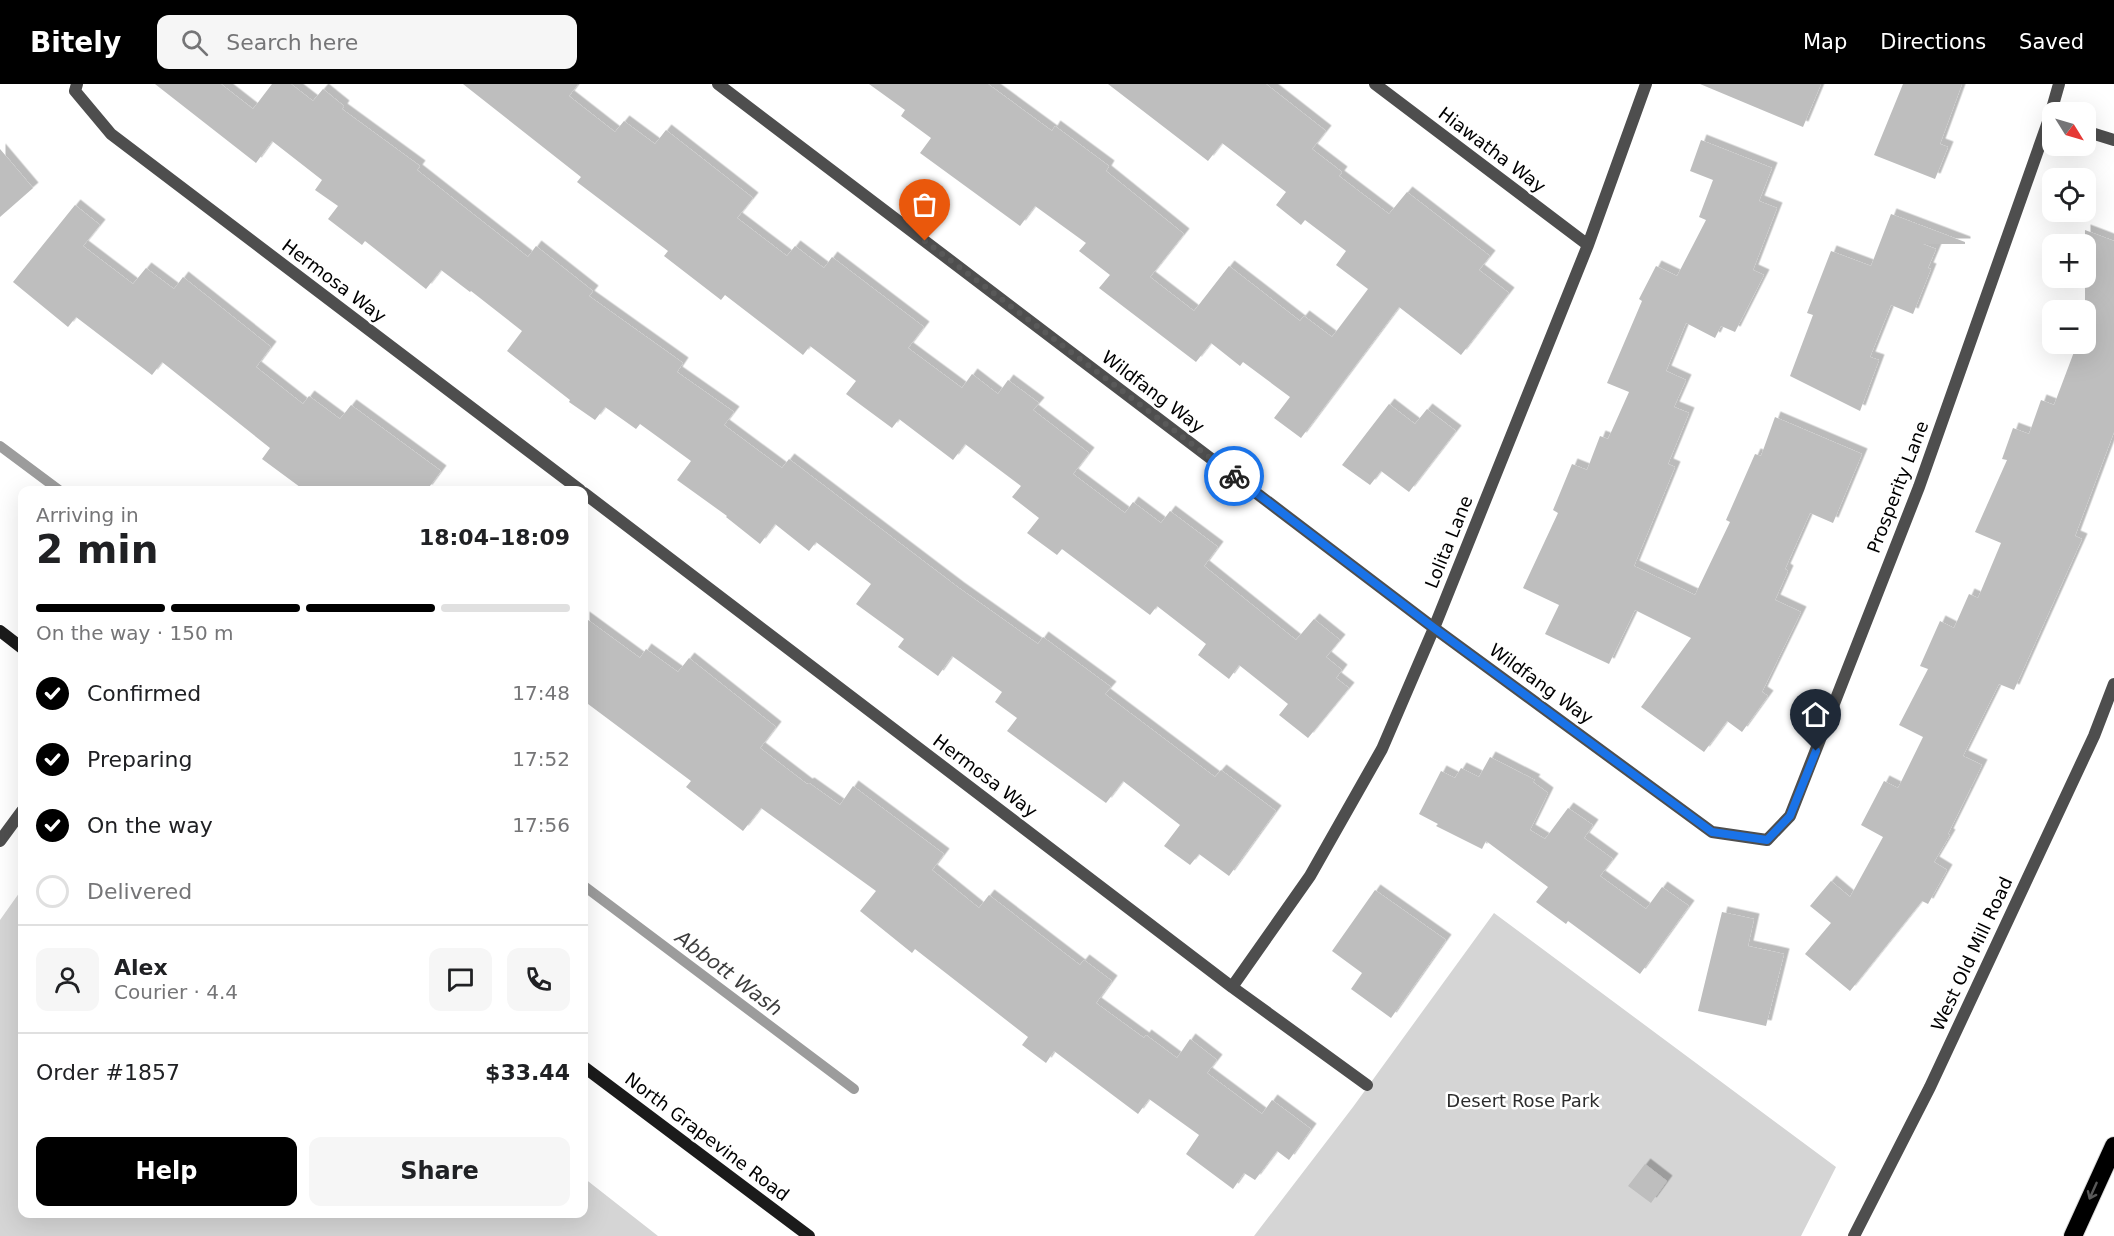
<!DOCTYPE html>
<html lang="en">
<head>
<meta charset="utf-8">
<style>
	:root { --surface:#fff; --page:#f6f6f6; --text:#202124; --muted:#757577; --line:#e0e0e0; --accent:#000 }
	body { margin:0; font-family:"DejaVu Sans",sans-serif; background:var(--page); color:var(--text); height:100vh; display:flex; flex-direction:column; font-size:22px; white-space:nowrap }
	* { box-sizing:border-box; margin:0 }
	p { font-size:20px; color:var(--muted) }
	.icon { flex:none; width:33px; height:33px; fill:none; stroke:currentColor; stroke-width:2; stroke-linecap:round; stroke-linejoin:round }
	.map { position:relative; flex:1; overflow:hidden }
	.side { position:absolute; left:18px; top:402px; width:570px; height:732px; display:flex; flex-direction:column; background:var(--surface); border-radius:12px; box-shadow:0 6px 24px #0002 }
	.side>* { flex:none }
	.needle { width:39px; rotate:127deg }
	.tools { position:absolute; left:2042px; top:18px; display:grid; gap:12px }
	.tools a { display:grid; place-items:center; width:54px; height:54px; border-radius:12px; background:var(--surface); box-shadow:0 6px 24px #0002; font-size:30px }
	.pin { position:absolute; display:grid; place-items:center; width:51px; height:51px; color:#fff; margin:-62px -26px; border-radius:50% 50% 50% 0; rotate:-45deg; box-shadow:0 0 6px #0007 }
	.pin .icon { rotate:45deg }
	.courier { position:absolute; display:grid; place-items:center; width:60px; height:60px; margin:-30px; border:4px solid #1a73e8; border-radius:50%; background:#fff; color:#222; box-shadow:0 2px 8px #0007 }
	.summary em { font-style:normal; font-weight:600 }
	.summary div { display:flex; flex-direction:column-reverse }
	.summary { display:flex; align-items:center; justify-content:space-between; height:102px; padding:0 18px }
	h1 { font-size:39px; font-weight:600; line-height:45px }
	.bar { display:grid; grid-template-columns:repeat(4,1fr); gap:9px 6px; align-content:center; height:72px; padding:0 18px }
	.bar i { height:8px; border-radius:4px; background:var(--line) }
	.bar .on { background:var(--accent) }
	.bar p { grid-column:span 4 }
	.line { display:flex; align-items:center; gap:15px; padding:0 18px; border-top:2px solid var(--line) }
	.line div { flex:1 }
	.round { display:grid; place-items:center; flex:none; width:63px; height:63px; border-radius:12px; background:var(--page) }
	ol { padding:0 18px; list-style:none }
	li { display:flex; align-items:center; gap:18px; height:66px }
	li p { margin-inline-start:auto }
	li .icon { padding:6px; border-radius:50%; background:var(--accent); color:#fff; stroke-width:4 }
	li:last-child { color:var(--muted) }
	li i { width:33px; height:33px; border:3px solid var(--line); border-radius:50% }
	.button { display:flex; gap:12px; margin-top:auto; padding:12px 18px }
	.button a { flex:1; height:69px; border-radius:12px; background:var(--accent); color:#fff; font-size:24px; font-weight:600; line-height:69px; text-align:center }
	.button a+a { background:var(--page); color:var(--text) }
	header { display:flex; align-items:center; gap:36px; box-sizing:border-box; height:84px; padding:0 30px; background:var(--accent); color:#fff }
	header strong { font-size:28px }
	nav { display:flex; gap:33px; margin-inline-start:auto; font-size:21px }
	.search { width:420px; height:54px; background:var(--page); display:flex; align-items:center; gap:15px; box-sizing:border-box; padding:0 21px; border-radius:12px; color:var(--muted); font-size:22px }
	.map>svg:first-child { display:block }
	.green { fill:#d5d5d5 }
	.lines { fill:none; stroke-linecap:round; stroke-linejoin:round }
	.stream { stroke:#9c9c9c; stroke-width:10 }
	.building { fill:#bebebe; filter:url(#shadow) }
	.motorway-casing { stroke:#dbdbdb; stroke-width:20 }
	.service { stroke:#4e4e4e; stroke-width:12 }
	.minor { stroke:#4e4e4e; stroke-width:12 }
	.tertiary { stroke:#4e4e4e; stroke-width:12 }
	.secondary { stroke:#1b1b1b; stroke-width:12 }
	.motorway { stroke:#000; stroke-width:18 }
	.oneway { stroke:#595959 }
	.done { stroke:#595959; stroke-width:6; stroke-dasharray:0 10.8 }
	.route { stroke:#1a73e8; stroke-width:8 }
	.labels { text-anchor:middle; stroke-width:5; stroke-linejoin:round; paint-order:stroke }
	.street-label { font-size:18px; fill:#000; stroke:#fff }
	.park-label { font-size:18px; fill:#2c2c2c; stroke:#fff }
	.water-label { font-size:20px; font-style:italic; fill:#3d3d3d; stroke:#fff }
</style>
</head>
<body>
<header>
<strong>Bitely</strong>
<div class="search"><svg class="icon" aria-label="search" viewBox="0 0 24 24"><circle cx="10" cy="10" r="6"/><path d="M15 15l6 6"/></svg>Search here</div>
<nav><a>Map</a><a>Directions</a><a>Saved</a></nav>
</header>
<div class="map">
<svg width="2114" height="1152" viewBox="0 0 2114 1152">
	<defs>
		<filter id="shadow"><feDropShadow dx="5.5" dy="-5.5" stdDeviation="0" flood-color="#0004"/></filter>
	</defs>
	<rect width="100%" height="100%" fill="#fff"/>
	<path class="green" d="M22 805V1130H584V1094L658 1152H0V836Z
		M1494 829 1836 1083 1801 1152H1254L1353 1023Z"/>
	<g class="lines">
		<path class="stream" d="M0 362 59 406
			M584 802 854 1005"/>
	</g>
	<path class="building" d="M155 0H221L253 25 272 0H291L313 17 323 5 344 22 342 25 420 82 417 86 528 173 536 162 593 207 589 212 683 279 677 288 734 328 724 341 782 384 789 375 959 504 1038 560 1043 553 1111 603 1105 610 1215 693 1221 686 1276 727 1229 792 1199 770 1190 781 1164 762 1180 741 1123 697 1106 719 1007 647 1017 634 995 618 1002 608 952 572 938 592 898 563 904 555 856 520 871 500 816 458 809 467 775 440 760 460 726 433 727 432 677 396 691 377 640 340 636 345 605 323 595 336 569 318 570 316 507 267 522 247 471 207 470 208 441 186 426 205 365 157 362 161 328 135 338 122 315 106 322 96 272 57 256 79Z
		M463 0H578L569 12 615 48 624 37 655 60 666 46 753 114 737 134 787 172 795 162 824 184 832 173 924 243 908 264 962 304 972 290 998 310 1008 296 1039 319 1033 326 1089 369 1073 390 1125 429 1133 418 1161 439 1170 427 1218 463 1204 482 1296 556 1314 535 1340 556 1326 573 1342 586 1336 594 1349 604 1308 654 1279 631 1288 620 1239 581 1229 595 1198 571 1206 560 1157 522 1150 531 1062 465 1057 471 1027 449 1039 434 1012 413 1021 402 965 360 953 376 899 335 892 344 846 310 856 297 810 262 803 271 725 211 721 216 664 172 668 167 577 98 581 93Z
		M869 0H988L1052 47 1055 42 1109 82 1106 87 1184 150 1150 193 1194 227 1229 182 1300 237 1304 232 1332 253 1368 205 1336 181 1346 167 1305 136 1301 141 1276 121 1286 108 1222 59 1208 77 1108 0H1266L1326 47 1312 65 1342 88 1339 92 1389 130 1407 108 1490 172 1479 186 1509 209 1461 271 1399 223 1301 354 1274 334 1290 313 1243 278 1240 282 1211 259 1196 278 1099 204 1110 191 1079 167 1086 159 1035 122 1020 142 920 69 931 54 901 32 905 26Z
		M1700 0H1821L1803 43Z
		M1903 0H1962L1940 60 1948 63 1935 95 1874 71Z
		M1701 56 1772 84 1759 117 1777 124 1753 186 1764 191 1735 248 1721 242 1715 254 1686 239 1666 287 1686 296 1674 323 1689 329 1668 380 1675 383 1634 482 1695 511 1730 438 1726 436 1755 370 1761 372 1775 333 1862 370 1833 439 1810 429 1785 485 1788 487 1775 516 1801 528 1762 608 1768 612 1742 648 1727 637 1704 668 1641 623 1691 554 1635 526 1609 580 1545 550 1559 521 1523 504 1558 429 1553 426 1572 380 1587 386 1600 352 1608 355 1629 308 1607 299 1642 217 1639 215 1656 182 1677 192 1706 136 1699 133 1713 96 1690 87Z
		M0 65 33 104 0 133Z
		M75 121 100 141 83 162 133 200 146 184 174 205 183 193 271 263 256 283 303 320 309 312 340 335 351 321 441 387 427 406H304L262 375 270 364 162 278 152 291 76 233 68 243 13 198Z
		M1891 130 1965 158V160H1923L1936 165 1928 184 1931 185 1913 230 1891 221 1870 273 1879 276 1860 327 1790 292 1813 231 1807 229 1831 167 1871 182Z
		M2085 146 2114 157V348L2075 452 2082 455 2014 606 1999 600 1963 672 1982 681 1948 750 1950 751 1934 778 1947 786 1928 820 1922 817 1850 907 1805 870 1831 839 1810 822 1831 797 1850 813 1883 753 1861 741 1884 697 1898 704 1923 653 1899 641 1928 585 1920 582 1940 537 1954 544 1969 510 1978 514 2001 459 1975 448 2007 376 2002 375 2013 344 2029 350 2041 316 2054 321 2077 260H2085V237L2089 226H2085Z
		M1389 320 1415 340 1427 325 1456 347 1409 408 1381 387 1370 401 1342 381Z
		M584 533 640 574 646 565 678 588 689 574 776 643 760 664 807 700 809 699 840 721 853 702 944 770 932 786 979 824 989 811 1080 881 1084 876 1112 897 1096 919 1144 954 1146 951 1177 974 1190 955 1217 976 1207 989 1262 1030 1272 1016 1311 1045 1289 1076 1277 1067 1255 1096 1244 1089 1233 1105 1186 1070 1199 1051 1149 1015 1138 1030 1054 967 1046 979 1022 961 1028 953 915 865 912 869 860 827 876 807 761 724 743 747 686 703 691 697 584 617Z
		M1490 673 1535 696 1533 698 1548 709 1530 746 1545 755 1568 724 1593 741 1584 754 1613 775 1600 792 1646 825 1662 803 1689 822 1640 890 1568 837 1566 840 1536 818 1548 803 1486 757 1482 765 1436 742 1438 740 1419 730 1441 687 1455 694 1461 684 1479 693Z
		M1375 806 1446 856 1391 934 1351 905 1362 889 1332 867Z
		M1722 828 1754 835 1748 862 1784 870 1766 942 1698 927Z
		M1645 1080 1667 1097 1651 1119 1628 1102Z"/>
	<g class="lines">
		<defs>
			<path id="motorway" d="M2073 1152 2114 1062"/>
		</defs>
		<use href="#motorway" class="motorway-casing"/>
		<path class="service" d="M0 757 22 727"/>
		<path class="minor" d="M77 0 75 7 111 50 580 406
			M718 0 1434 544 1712 748 1767 756 1790 732 1919 403 2049 35 2059 0
			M1375 0 1588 161
			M2085 47 2114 56
			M584 409 1232 903 1367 1001
			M1232 903 1310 792 1382 665 1434 544 1588 161 1646 0"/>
		<path class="tertiary" d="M1854 1152 1930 1003 2094 652 2114 600"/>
		<path class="secondary" d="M0 547 22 564
			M584 983 809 1152"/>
		<use href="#motorway" class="motorway"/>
	</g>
	<defs><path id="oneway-shaft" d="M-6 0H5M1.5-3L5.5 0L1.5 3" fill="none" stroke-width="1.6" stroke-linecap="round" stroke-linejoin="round" transform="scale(1.5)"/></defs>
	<use class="oneway" href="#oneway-shaft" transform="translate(2093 1107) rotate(114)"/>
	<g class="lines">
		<path class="done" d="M925 157 1234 392"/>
		<path class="route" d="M1234 392 1434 544 1712 748 1767 756 1790 732 1816 667"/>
	</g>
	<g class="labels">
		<g class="street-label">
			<text transform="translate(1492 66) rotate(37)" y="6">Hiawatha Way</text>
			<text transform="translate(334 197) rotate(37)" y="6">Hermosa Way</text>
			<text transform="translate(1153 308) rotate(37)" y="6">Wildfang Way</text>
			<text transform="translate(1898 403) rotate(-69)" y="6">Prosperity Lane</text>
			<text transform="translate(1449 458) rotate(-68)" y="6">Lolita Lane</text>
			<text transform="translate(1541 600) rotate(36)" y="6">Wildfang Way</text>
			<text transform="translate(985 692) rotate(37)" y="6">Hermosa Way</text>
			<text transform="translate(1972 870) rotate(-65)" y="6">West Old Mill Road</text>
			<text transform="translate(707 1053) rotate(37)" y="6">North Grapevine Road</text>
		</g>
		<g class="park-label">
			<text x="1523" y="1023">Desert Rose Park</text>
		</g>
		<g class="water-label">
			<text transform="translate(729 889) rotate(37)" y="7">Abbott Wash</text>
		</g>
	</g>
</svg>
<div class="tools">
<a><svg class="needle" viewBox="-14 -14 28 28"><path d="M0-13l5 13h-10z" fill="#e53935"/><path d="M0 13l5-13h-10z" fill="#757577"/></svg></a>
<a><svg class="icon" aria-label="locate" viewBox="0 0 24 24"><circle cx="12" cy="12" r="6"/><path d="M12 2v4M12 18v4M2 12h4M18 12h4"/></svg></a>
<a>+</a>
<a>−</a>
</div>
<div class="pin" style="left:925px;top:157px;background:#ea580c"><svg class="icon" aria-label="bag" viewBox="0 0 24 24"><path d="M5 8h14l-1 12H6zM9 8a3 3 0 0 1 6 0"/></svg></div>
<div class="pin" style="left:1816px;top:667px;background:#1f2937"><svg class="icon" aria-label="home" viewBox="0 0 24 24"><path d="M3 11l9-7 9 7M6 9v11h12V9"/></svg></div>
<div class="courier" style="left:1234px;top:392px"><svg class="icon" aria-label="bike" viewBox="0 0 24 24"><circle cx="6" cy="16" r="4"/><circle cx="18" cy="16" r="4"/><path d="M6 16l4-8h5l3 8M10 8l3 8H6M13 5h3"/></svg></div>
<section class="side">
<div class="summary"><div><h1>2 min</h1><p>Arriving in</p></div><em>18:04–18:09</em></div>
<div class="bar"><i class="on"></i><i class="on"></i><i class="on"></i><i></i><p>On the way · 150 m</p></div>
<ol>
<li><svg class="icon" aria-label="check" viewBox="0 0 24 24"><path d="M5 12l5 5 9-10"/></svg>Confirmed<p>17:48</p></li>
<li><svg class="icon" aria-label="check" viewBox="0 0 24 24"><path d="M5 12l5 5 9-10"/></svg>Preparing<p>17:52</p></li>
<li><svg class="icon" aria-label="check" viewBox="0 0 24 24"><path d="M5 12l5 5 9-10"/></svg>On the way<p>17:56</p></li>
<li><i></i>Delivered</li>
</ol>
<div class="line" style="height:108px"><a class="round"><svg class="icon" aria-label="person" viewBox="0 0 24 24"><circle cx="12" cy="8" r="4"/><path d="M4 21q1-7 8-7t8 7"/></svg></a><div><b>Alex</b><p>Courier · 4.4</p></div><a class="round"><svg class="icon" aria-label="chat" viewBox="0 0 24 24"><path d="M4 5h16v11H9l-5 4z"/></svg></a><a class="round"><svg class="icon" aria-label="phone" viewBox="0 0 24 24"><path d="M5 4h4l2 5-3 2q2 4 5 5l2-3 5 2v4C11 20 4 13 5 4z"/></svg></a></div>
<div class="line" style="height:78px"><div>Order #1857</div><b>$33.44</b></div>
<div class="button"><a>Help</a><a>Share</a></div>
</section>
</div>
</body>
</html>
